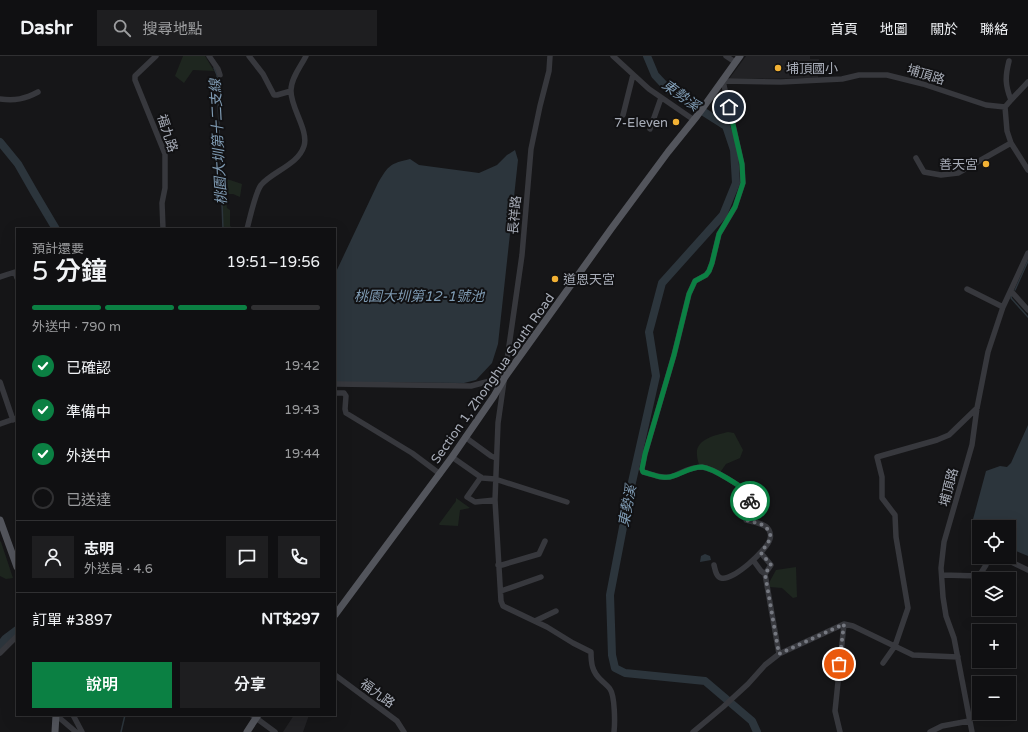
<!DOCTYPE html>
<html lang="zh-TW">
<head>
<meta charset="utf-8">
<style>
	:root { --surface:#101012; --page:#1e1e20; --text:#f1f3f6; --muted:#9c9d9f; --line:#303032; --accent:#0b8043 }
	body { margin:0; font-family:"Varela Round","Noto Sans TC",sans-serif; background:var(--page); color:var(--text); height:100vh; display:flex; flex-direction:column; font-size:15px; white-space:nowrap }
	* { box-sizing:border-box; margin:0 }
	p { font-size:13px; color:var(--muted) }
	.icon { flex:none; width:22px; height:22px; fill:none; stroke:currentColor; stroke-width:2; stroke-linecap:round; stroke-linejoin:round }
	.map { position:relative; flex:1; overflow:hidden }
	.sheet { position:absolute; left:16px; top:172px; width:320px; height:488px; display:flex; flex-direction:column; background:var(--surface); border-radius:0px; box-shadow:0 4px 16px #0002,0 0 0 1px var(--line) }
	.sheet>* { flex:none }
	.controls { position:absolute; left:972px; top:464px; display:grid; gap:8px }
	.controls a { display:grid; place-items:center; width:44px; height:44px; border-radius:0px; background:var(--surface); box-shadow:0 4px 16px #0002,0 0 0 1px var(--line); font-size:20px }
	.pin { position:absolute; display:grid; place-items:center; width:34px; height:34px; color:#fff; margin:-17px; border:2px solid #fff; border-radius:50%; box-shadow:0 1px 4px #0007 }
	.courier { position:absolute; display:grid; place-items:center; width:40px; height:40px; margin:-20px; border:3px solid #0b8043; border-radius:50%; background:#fff; color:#222; box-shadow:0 1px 5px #0007 }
	.summary em { font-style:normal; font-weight:600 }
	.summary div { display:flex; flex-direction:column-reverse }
	.summary { display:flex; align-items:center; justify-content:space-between; height:68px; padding:0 16px }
	h1 { font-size:26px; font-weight:600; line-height:30px }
	.bar { display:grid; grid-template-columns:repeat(4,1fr); gap:6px 4px; align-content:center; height:48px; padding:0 16px }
	.bar i { height:5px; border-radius:3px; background:var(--line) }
	.bar .on { background:var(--accent) }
	.bar p { grid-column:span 4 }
	.line { display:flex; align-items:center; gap:10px; padding:0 16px; border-top:1px solid var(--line) }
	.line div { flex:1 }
	.round { display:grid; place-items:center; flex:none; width:42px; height:42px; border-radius:0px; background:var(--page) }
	ol { padding:0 16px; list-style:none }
	li { display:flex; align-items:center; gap:12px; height:44px }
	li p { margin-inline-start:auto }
	li .icon { padding:4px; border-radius:50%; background:var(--accent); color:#fff; stroke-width:4 }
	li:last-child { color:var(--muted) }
	li i { width:22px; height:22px; border:2px solid var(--line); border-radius:50% }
	.primary-button { display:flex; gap:8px; margin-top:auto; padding:8px 16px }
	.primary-button a { flex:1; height:46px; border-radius:0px; background:var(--accent); color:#fff; font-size:16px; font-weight:600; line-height:46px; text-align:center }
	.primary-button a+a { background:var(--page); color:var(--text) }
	header { display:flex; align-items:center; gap:24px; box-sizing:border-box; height:56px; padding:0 20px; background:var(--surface); border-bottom:1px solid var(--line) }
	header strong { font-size:19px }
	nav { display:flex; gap:22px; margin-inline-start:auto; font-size:14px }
	.search { width:280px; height:36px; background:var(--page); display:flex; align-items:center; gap:10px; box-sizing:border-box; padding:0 14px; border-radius:0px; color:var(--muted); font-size:15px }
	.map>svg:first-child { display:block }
	.built { fill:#222225 }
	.green { fill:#1e261f }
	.water { fill:#2c353c }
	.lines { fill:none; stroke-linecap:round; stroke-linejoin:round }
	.stream { stroke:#2c353c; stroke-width:1.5 }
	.river { stroke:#2c353c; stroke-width:8 }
	.minor { stroke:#37383d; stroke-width:5.5 }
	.major { stroke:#53555c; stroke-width:7 }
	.done { stroke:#757880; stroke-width:4; stroke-dasharray:0 7.2 }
	.route { stroke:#0b8043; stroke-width:5 }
	.poi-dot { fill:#f2b134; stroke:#111113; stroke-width:1.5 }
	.labels { text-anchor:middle; stroke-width:4; stroke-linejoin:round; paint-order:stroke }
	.poi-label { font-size:13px; fill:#a8adb8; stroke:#111113; text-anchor:start }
	.street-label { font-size:13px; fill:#a8adb8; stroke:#111113 }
	.water-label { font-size:14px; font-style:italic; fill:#7f9bb3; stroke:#111113 }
</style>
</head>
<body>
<header>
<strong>Dashr</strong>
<div class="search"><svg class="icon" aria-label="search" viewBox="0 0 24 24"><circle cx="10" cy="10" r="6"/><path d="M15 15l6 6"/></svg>搜尋地點</div>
<nav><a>首頁</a><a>地圖</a><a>關於</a><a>聯絡</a></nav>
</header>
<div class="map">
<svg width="1028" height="676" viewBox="0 0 1028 676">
	<rect width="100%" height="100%" fill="#161618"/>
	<path class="built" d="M746 0H810V3H819L818 22 729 23Z
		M294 659H308V662L303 676H283Z"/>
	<path class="green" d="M183 0H205L214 15 193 14 184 27 175 20Z
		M221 121 242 128 240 141 233 138H227L226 145 227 152 230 154V170L234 173H223Z
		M728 376 734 377 743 394 740 402 726 408 719 418 700 412C699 408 697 403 697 399 695 383 716 379 728 376Z
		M456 442 470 452 460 454 458 470 440 469 439 468 456 445Z
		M0 485 1 486 13 522 6 523 0 520Z
		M796 511 797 541 793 542 782 532 770 531V525L776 514Z"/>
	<path class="water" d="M515 94 518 104 498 288 492 307 476 324 464 327 335 326V218L378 127C389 109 389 108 410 103L419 109 479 117 497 109 507 99Z
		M1028 369V500L1009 492V471H979V480L972 474V467L986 415 1000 410 1007 411 1011 407Z
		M705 498 710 500 711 504 700 506 701 500Z"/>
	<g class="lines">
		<path class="stream" d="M214 12 217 19 223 173
			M1015 234 1028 205
			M1012 240 1011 242 1028 261
			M121 676 125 659"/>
		<path class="river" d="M647 0 655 19 669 34 726 70 734 94 736 127 723 159 662 227 649 276 656 320 630 435 610 539 612 599 615 612 625 617 705 625 752 665 757 676
			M0 86 18 108 34 136 56 173
			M0 590 5 583 17 574"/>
		<path class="minor" d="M156 0 135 20V24L165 98V132L162 147 163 173
			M209 0 218 13 220 19
			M249 0 263 18 274 39H277L291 35
			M550 0 549 15 540 50 531 93 522 199 498 367 495 444 501 545 503 550 547 571 573 587 591 596C591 607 592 616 601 624 604 627 608 630 610 633 615 640 615 667 614 676
			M613 0 649 33 694 64
			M726 0 735 6
			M1009 5C1005 21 1005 29 1011 44
			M0 43C15 45 25 43 38 36
			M1005 51 1007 75 1011 87 1028 114
			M1005 51 1011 44 1028 26
			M623 59 633 19
			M650 73 661 42
			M916 102 924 116 941 119 958 117 1011 87
			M247 173C250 162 255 137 261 129 273 115 298 109 304 90 309 74 290 51 291 34 291 22 301 10 306 0
			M0 221 15 216 17 222
			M967 233 1003 251
			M1011 235 1028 254
			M0 326 13 364
			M335 328 471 330 505 321
			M335 337H344L346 340 345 353 346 357 412 397 440 418
			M0 368 17 362
			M465 381 491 400 496 402
			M452 401 482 422 495 423 567 446
			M481 421 467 441 475 446 495 444
			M761 497 771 509 765 518
			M1001 501 1028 514
			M753 504 761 515 765 518 779 598
			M498 509H502L539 498 545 485
			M714 509C715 513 716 521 721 522 732 526 768 493 770 483 771 480 770 476 769 474 765 467 753 466 746 464L745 462 750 447V438C742 431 713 412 702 411 691 411 683 416 673 420 664 424 652 418 643 416L642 413 645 398 674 299 689 238 695 225 706 219 709 215 712 207 719 178 735 151 743 127 742 108 723 25 781 26 842 23 859 19H887L923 28 986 49 1005 51
			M942 519 979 520 986 509 984 501
			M501 535 541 521
			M535 565 556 555
			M0 597 17 580
			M883 607 895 590 908 552 896 481 895 459 882 442V421L877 401 937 384 949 379 977 352
			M335 619 397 665 404 676
			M56 659 76 676
			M73 659 82 676
			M252 659 275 676
			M693 676 723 651 748 628 765 609 779 598 844 568 853 570 913 599 958 601
			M840 676 835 655 844 568
			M930 676 942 670 969 665
			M972 676 954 582 946 560 943 541 941 512 944 486 972 389 977 352 988 296 1003 251 1028 197"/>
		<path class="major" d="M0 464 17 511
			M335 559 452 401 494 340 505 321 611 173 668 96 697 60 740 0
			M55 676 56 659
			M247 676 258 659"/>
	</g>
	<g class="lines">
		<path class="done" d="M750 445 745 462 746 464C759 468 768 467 771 482L761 497 771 509 765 518 779 598 844 568 839 608"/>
		<path class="route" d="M729 51 742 108 743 127 735 151 719 178 712 207 709 215 706 219 695 225 689 238 674 299 645 398 642 413 643 416C652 418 664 424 673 420 683 417 691 411 702 411 713 412 742 431 750 438V445"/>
	</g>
	<g class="poi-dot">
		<circle cx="778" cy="12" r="4"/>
		<circle cx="676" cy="66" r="4"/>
		<circle cx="986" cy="108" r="4"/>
		<circle cx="555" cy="223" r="4"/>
	</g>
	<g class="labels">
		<g class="poi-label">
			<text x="786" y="17">埔頂國小</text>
			<text x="668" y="71" text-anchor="end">7-Eleven</text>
			<text x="978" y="113" text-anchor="end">善天宮</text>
			<text x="563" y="228">道恩天宮</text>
		</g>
		<g class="street-label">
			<text transform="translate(926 18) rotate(17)" y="5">埔頂路</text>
			<text transform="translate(168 77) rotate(72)" y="5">福九路</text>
			<text transform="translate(514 159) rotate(-85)" y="5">長祥路</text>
			<text transform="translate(492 322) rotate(-55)" y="5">Section 1, Zhonghua South Road</text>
			<text transform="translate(948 431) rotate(-75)" y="5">埔頂路</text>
			<text transform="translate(378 637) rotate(36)" y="5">福九路</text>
		</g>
		<g class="water-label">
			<text transform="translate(681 39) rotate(36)" y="5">東勢溪</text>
			<text transform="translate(218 86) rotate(-93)" y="5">桃園大圳第十二支線</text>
			<text x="419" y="245">桃園大圳第12-1號池</text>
			<text transform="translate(627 450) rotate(-79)" y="5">東勢溪</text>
		</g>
	</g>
</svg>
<div class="controls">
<a><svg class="icon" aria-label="locate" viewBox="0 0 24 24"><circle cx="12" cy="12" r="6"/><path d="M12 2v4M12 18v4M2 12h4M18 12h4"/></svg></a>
<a><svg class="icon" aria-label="layers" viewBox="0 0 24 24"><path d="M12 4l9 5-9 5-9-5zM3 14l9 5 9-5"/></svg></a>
<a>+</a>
<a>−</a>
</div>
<div class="pin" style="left:839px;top:608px;background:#ea580c"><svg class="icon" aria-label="bag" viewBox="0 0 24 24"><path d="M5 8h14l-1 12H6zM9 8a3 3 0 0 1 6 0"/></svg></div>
<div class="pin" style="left:729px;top:51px;background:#1f2937"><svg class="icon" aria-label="home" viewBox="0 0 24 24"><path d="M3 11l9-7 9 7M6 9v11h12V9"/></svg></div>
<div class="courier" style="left:750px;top:445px"><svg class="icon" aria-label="bike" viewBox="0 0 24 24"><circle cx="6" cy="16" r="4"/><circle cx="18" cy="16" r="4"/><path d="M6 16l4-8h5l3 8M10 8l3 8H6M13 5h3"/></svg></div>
<section class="sheet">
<div class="summary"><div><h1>5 分鐘</h1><p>預計還要</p></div><em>19:51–19:56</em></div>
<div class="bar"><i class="on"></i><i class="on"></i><i class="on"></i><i></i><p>外送中 · 790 m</p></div>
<ol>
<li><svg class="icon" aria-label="check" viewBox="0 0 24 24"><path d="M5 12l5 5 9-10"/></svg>已確認<p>19:42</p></li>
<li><svg class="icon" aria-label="check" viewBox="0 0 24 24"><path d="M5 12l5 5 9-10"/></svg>準備中<p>19:43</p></li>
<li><svg class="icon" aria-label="check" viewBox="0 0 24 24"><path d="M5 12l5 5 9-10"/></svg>外送中<p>19:44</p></li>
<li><i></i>已送達</li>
</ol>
<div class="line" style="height:72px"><a class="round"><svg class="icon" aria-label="person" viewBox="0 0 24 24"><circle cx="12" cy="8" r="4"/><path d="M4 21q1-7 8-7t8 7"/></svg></a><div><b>志明</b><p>外送員 · 4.6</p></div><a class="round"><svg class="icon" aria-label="chat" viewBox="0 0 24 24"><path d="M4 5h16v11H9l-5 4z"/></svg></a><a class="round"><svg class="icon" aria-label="phone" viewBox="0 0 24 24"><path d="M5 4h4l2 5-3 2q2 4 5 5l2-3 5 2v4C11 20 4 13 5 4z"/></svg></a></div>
<div class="line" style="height:52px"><div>訂單 #3897</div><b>NT$297</b></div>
<div class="primary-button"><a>說明</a><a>分享</a></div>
</section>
</div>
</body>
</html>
